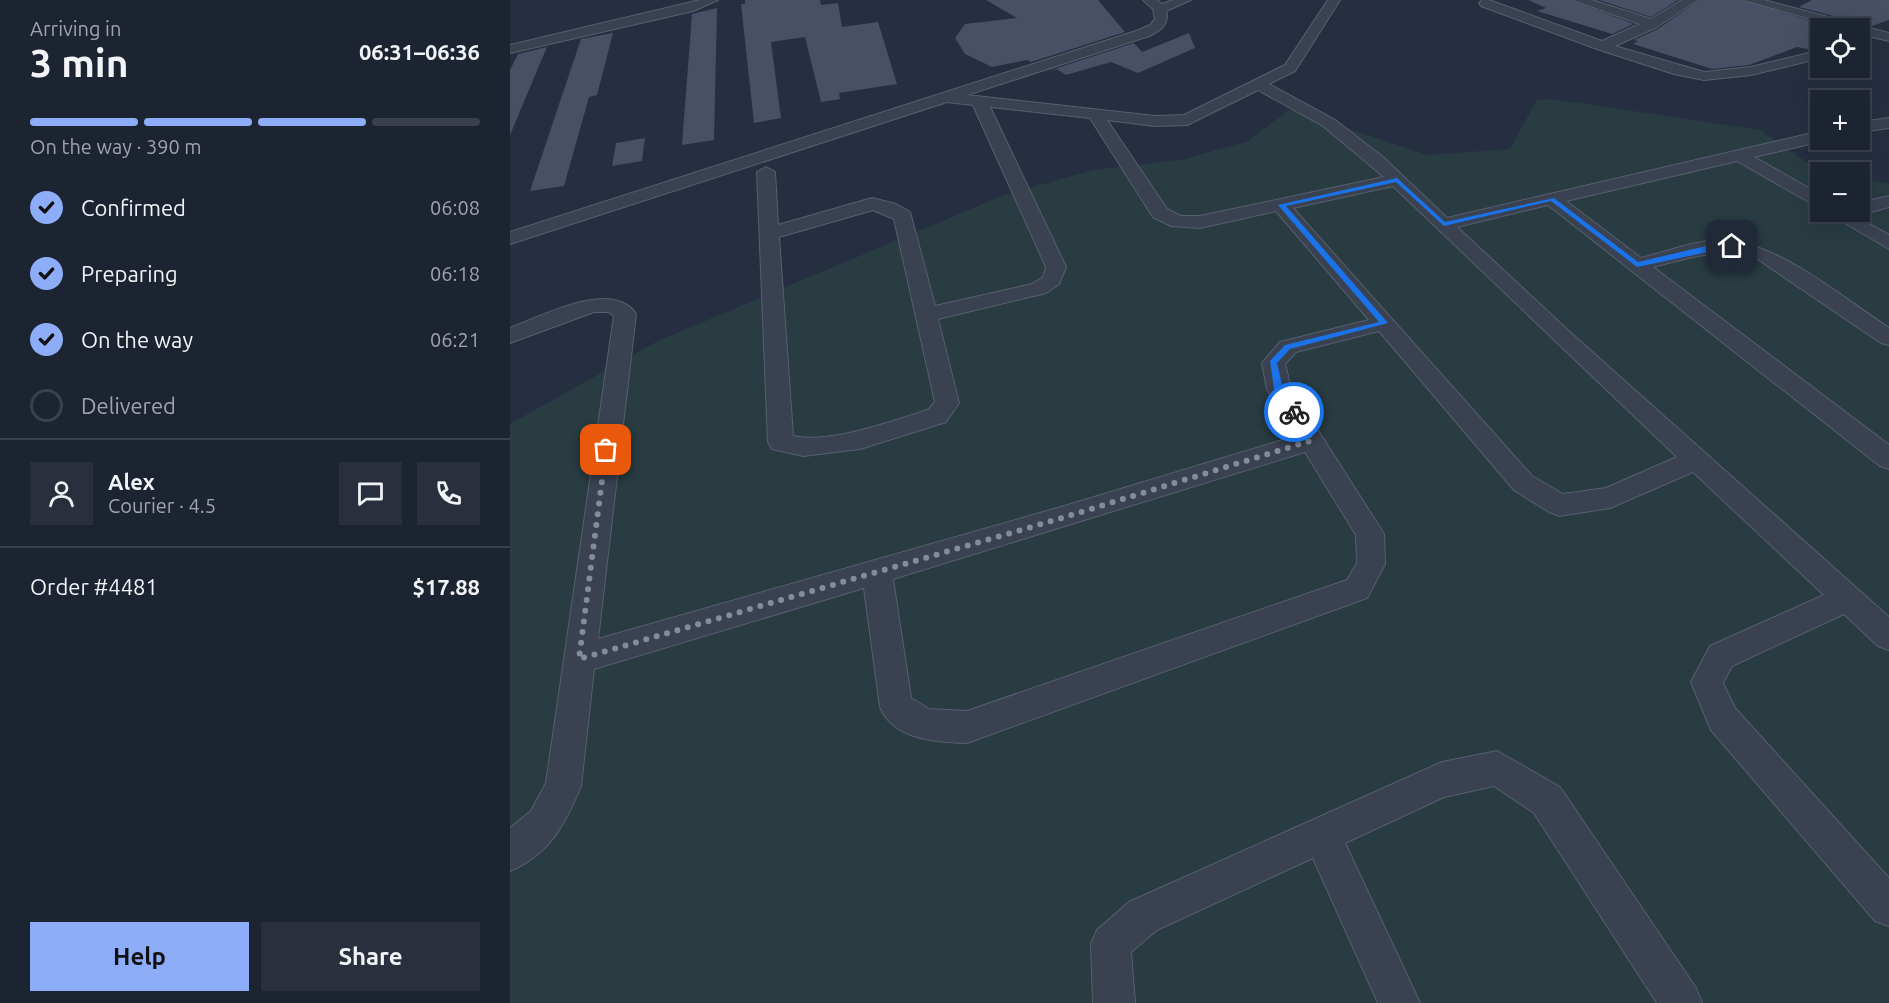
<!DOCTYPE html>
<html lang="en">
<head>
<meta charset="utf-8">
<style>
	:root { --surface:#1c2331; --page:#292f3d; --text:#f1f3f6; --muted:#a0a4ab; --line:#3a404d; --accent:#8eadf9 }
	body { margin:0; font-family:Ubuntu,sans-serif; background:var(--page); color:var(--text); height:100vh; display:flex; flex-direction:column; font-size:22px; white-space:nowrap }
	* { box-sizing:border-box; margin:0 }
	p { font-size:20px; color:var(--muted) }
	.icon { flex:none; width:33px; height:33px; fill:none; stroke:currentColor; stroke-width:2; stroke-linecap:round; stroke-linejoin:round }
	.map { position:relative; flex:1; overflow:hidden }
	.sheet { display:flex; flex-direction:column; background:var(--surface); width:510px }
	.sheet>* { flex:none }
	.controls { position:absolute; left:1300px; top:18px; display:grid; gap:12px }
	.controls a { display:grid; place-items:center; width:60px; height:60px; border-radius:0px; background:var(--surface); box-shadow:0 6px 24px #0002,0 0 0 2px var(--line); font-size:30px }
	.pin { position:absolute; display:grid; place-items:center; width:51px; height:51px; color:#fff; margin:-26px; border-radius:12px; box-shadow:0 3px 9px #0006 }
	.courier { position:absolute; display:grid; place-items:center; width:60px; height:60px; margin:-30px; border:4px solid #1a73e8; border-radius:50%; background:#fff; color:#222; box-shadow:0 2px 8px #0007 }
	.headline em { font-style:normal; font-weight:700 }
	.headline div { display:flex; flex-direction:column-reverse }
	.headline { display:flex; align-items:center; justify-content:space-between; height:102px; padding:0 30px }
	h1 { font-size:39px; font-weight:700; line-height:45px }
	.bar { display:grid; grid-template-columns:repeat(4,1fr); gap:9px 6px; align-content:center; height:72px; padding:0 30px }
	.bar i { height:8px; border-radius:4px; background:var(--line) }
	.bar .current { background:var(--accent) }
	.bar p { grid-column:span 4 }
	.line { display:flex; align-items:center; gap:15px; padding:0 30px; border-top:2px solid var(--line) }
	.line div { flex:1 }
	.round { display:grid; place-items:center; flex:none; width:63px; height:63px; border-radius:0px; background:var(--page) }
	ol { padding:0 30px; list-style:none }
	li { display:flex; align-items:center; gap:18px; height:66px }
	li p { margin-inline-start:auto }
	li .icon { padding:6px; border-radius:50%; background:var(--accent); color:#111; stroke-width:4 }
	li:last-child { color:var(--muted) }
	li i { width:33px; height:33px; border:3px solid var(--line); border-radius:50% }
	.primary-button { display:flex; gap:12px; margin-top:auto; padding:12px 30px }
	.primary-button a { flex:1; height:69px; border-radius:0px; background:var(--accent); color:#111; font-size:24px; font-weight:700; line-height:69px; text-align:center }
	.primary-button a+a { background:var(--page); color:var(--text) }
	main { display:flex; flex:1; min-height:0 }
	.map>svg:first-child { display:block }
	.green { fill:#283c42 }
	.building { fill:#475065 }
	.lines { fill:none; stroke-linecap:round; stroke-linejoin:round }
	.minor-casing { stroke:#585f6e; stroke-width:2 }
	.path { stroke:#46595f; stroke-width:2; stroke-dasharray:2 2; stroke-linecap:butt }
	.minor { fill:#3a4151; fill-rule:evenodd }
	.route { fill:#1a73e8 }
	.done { stroke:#848b9b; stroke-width:6; stroke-dasharray:0 10.8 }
</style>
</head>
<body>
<main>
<section class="sheet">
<div class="headline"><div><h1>3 min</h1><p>Arriving in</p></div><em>06:31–06:36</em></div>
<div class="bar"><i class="current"></i><i class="current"></i><i class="current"></i><i></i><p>On the way · 390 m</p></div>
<ol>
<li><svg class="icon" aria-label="check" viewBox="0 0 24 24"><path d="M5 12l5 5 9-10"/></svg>Confirmed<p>06:08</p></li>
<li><svg class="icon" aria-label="check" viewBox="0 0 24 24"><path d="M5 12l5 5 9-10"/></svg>Preparing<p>06:18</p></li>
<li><svg class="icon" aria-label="check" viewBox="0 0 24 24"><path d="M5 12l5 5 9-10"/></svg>On the way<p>06:21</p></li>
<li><i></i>Delivered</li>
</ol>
<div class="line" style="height:108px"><a class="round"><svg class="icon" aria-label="person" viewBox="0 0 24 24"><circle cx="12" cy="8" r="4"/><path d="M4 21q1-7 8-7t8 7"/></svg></a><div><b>Alex</b><p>Courier · 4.5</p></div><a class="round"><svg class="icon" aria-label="chat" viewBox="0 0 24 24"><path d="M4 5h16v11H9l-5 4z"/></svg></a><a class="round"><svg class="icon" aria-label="phone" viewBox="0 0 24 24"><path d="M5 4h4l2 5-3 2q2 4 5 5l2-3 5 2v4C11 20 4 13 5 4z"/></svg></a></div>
<div class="line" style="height:78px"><div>Order #4481</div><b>$17.88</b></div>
<div class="primary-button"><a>Help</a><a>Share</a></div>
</section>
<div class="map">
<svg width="1379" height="1003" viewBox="0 0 1379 1003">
	<rect width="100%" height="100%" fill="#262f41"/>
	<path class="green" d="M1043 99 1250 130 1305 168 1326 172H1311V212H1350V178L1379 184V1003H0V424L148 341 494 195 583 170 675 159 738 141 780 109 917 155 1000 149 1027 100Z"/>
	<path class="building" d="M235 0H310L311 5 328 3 332 27 368 22 387 84 329 93 330 99 311 102 295 37 261 42 271 118 244 123 231 4H235Z
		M476 0H588L615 32 521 62 517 60 482 67 455 54 445 38 455 24 507 18Z
		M1018 0H1061L1124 24 1102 34 1027 11 1036 8Z
		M1089 0H1168L1141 17Z
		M1189 0H1231L1326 28H1311V48L1303 50 1287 47 1239 65 1202 69 1123 44 1128 41 1124 40 1148 29Z
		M1302 0H1379V20L1362 26 1289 7Z
		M207 8 204 140 172 145 182 14Z
		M103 33 87 95 79 97 54 186 20 191 71 39Z
		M679 33 685 48 628 73 601 62 556 75 547 69 538 71 624 43 632 52Z
		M37 47 0 135V70L8 54Z
		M135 138 132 161 102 166 106 143Z"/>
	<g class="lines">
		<defs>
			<path id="minor" d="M190 0H208L183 11 0 53V45Z
				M633 0H647L652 4 663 0H681L656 11C660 24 650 31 639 36L457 95 645 116 674 115 775 65 818 0H830L785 71 759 84 825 120 873 157 937 218 1311 131V140H1317L1244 157 1311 195V209L1227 161 1056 201 1131 258C1156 252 1183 241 1208 240 1263 238 1333 298 1379 328V345L1371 343 1246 258C1205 248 1183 257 1143 267L1379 445V469L1370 466 1038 205 947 227 1062 334 1379 617V650L1368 646 1334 614 1222 666 1213 683 1225 708 1379 878V926L1365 921 1201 730 1181 682 1200 646 1314 595 1183 472 1100 508 1049 516 1039 512 1004 490 869 331 786 352 775 364 781 388 874 534 875 564 857 598 457 743C426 742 384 740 370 707L354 588 84 669 71 786C55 824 40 854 0 871V828L21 811 36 783 104 316 98 312H84L0 343V328C31 317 102 278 126 314L88 639 551 507 786 436 757 389 752 363 770 342 859 320 766 211 690 228 661 226 643 217 580 118 480 107 556 267 549 284 536 293 428 319 449 403 436 422 350 449 293 456 262 449 258 442 247 172 256 167 265 172 268 225 362 198 386 204 400 212 425 306 522 284 533 277 536 267 463 105 437 102 0 244V232L629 30 640 25 645 19 643 9ZM748 90 813 126 874 177 690 216H671L657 209 597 120 645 126 677 125ZM883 186 1167 457 1096 488 1053 494 1022 476 783 208ZM363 210 384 219 425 402 418 410C381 421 321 444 283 436L269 237ZM795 452 846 535 847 563 837 580 457 711 419 709 401 698 383 579Z
				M972 0H979L1092 41 1130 24 1063 0H1082L1141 19 1172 0H1187L1147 27 1105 46 1194 72 1241 67 1311 50V58L1241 75 1194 80 1164 74 1087 49 971 6 969 3Z
				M1233 0H1254L1379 33V41L1350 34V28H1333Z
				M1379 118V128L1350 132V122Z
				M1379 196V207L1350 215 1342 212H1350V203Z
				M1316 212H1338L1379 235V249Z
				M987 751 1050 787 1186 988 1192 1003H1147L1024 813 984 786 934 797 835 843 910 1003H868L803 858 647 930 621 952 625 1003H583L581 944 587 930 619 902 932 762Z"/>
		</defs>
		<use href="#minor" class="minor-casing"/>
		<path class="path" d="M1031 5 1047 0"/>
		<use href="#minor" class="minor"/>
	</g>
	<path class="route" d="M887 178 935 222 1044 198 1128 262 1205 244 1226 246 1127 267 1041 201 934 226 886 182 776 206 878 323 780 349 767 363 773 389 788 412 780 414 764 389 760 361 775 345 869 322 768 205Z"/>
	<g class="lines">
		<path class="done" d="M96 450 69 659 552 518 803 440 784 412"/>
	</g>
</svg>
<div class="controls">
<a><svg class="icon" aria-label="locate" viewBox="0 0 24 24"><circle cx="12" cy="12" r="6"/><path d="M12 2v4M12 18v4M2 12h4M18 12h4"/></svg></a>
<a>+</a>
<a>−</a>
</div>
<div class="pin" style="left:96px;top:450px;background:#ea580c"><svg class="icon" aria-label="bag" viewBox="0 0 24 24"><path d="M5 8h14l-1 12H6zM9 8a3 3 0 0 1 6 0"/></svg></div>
<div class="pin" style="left:1222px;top:246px;background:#1f2937"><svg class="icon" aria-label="home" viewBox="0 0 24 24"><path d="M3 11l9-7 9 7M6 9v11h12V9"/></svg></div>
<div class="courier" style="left:784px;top:412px"><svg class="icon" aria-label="bike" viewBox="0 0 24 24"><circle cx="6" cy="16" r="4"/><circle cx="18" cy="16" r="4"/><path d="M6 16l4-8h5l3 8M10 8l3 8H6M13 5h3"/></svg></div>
</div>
</main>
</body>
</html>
